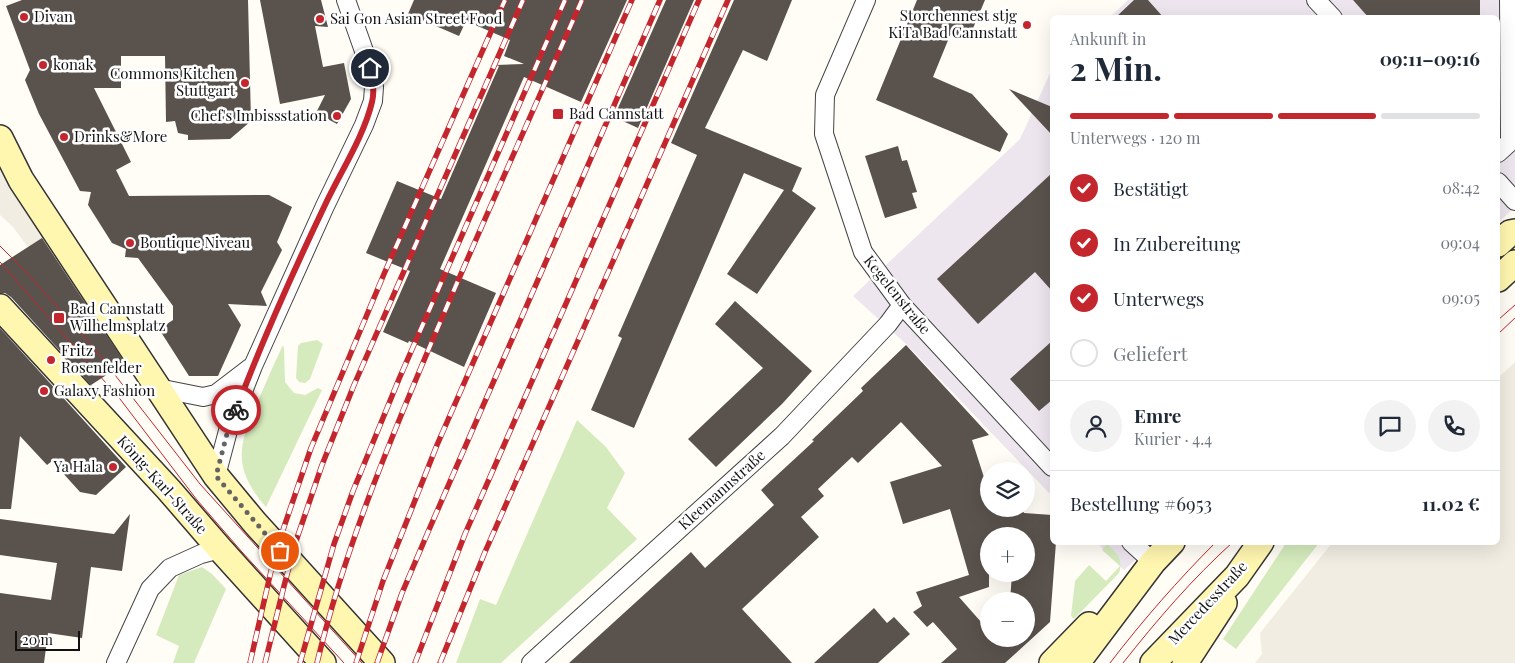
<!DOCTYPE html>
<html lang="de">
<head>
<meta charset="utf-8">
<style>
	:root { --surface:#fff; --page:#f2f2f3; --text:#1f2937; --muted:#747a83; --line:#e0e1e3; --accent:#c4262e }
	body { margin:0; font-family:"Playfair Display",serif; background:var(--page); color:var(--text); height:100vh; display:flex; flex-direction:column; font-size:19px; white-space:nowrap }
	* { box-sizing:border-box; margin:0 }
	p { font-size:16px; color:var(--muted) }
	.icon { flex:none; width:28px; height:28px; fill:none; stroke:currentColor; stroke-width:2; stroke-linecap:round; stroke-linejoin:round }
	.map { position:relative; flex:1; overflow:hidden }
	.panel { position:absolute; left:1050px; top:15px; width:450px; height:530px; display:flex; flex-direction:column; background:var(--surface); border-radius:8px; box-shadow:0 5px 20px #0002 }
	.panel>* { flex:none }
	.tools { position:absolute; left:980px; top:462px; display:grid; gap:10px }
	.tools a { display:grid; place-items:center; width:55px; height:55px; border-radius:50%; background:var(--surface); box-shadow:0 5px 20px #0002; font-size:25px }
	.scale { position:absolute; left:15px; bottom:12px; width:65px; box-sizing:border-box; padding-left:5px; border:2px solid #111; border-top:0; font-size:14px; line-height:18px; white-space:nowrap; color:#111; -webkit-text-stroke:4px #fff; paint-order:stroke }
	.pin { position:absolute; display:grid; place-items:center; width:42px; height:42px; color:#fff; margin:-21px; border:2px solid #fff; border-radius:50%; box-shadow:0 1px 5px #0007 }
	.courier { position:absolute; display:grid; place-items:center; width:50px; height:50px; margin:-25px; border:4px solid #c4262e; border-radius:50%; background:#fff; color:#222; box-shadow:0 1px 6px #0007 }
	.head em { font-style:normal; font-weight:700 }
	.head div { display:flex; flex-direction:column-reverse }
	.head { display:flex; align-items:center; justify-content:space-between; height:85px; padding:0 20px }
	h1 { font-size:32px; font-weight:700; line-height:38px }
	.bar { display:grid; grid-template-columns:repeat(4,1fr); gap:8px 5px; align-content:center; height:60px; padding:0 20px }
	.bar i { height:6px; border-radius:4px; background:var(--line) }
	.bar .on { background:var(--accent) }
	.bar p { grid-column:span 4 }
	.line { display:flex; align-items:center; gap:12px; padding:0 20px; border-top:1px solid var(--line) }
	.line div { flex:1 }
	.round { display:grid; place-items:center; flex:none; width:52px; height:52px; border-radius:26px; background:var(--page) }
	ol { padding:0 20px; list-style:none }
	li { display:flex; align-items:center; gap:15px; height:55px }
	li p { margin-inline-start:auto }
	li .icon { padding:5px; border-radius:50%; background:var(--accent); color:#fff; stroke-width:4 }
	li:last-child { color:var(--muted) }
	li i { width:28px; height:28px; border:2px solid var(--line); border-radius:50% }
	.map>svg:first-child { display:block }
	.industrial { fill:#eee6ef }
	.green { fill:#d5ebbd }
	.plaza { fill:#f1ede2 }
	.building { fill:#5a524d; fill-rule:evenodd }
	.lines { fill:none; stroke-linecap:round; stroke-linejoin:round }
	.street-casing { stroke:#444; stroke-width:20 }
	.secondary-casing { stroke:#333; stroke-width:28 }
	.street { stroke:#fff; stroke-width:18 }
	.secondary { stroke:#fff6b0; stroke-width:25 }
	.tram { stroke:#c4262e; stroke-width:1 }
	.rail-casing { stroke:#c4262e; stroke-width:5.5 }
	.rail { stroke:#fff; stroke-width:4; stroke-dasharray:11; stroke-linecap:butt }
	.done { stroke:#646461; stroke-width:5; stroke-dasharray:0 9 }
	.route { stroke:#c4262e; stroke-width:6 }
	.poi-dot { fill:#c4262e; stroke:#fff; stroke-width:2 }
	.labels { text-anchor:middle; stroke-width:5; stroke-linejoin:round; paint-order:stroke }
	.poi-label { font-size:15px; fill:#111; stroke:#fff; text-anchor:start }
	.street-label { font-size:15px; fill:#111; stroke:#fff }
</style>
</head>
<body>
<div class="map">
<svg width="1515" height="663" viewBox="0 0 1515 663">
	<rect width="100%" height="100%" fill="#fffdf5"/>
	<path class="industrial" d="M1128 0H1515V207L1498 223V18H1109Z
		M1052 69V496L906 344 853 296 1020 139Z
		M1097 543H1154L1124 570Z"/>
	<path class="green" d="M317 340 323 344 310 379 305 383 299 382 296 378 298 346 301 343Z
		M283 345 284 349 285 382 294 393 305 395 318 388 322 390 266 507C232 468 238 445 258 401 266 382 274 364 283 345Z
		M577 420 606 447 625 473 607 508 637 539 501 663H456L480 599 496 605Z
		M1286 543H1319L1236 649 1223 639Z
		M1107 544C1116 552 1124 559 1119 573L1074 619 1071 616 1075 581 1089 565 1106 581 1120 566 1102 550Z
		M202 567 212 574 226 589 194 663H173L179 646 156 635 179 575Z"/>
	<path class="plaza" d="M0 169 51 243 33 254 13 227 0 215Z
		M1515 362V663H1255L1262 654 1260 633 1332 543 1498 542V378Z"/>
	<path class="building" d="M22 0H248L251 121 230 139 188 140V135L178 133 175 121 166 122 165 56H121V88H94L131 162 116 170 129 196 269 195 292 207 277 242 282 250 261 292 267 306 228 304 241 325 218 376H189L159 329 173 320V306L138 258 125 257 126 249 112 243 88 205 91 192 80 191 39 114 25 80 30 70 6 6Z
		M260 0H321L328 27 315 26 323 67 344 63 351 99 337 124 316 113 325 95 280 104Z
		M414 0H627L581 102 524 77 440 269 496 293 464 367 409 341 408 343 383 332 410 271 366 253 397 181 441 199 499 66 496 65 524 64 504 56 510 40 466 21 459 36 408 14Z
		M666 0H694L638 128 614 117Z
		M734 0H792L767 61 743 50 705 128 802 168 792 191 816 208 757 294 727 274 784 190 744 173 634 428 591 410 622 338 618 336 697 155 671 143Z
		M917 0H985L968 40 951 33 933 77 972 94 1008 134 1000 152 876 100Z
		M1134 0H1148L1164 18H1115Z
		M1353 0H1480V18H1369Z
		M1009 89 1052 107V135Z
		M898 146 902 161 907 160 917 192 912 193 917 208 885 218 865 156Z
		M1052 173V291L1035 272 978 324 937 279Z
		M42 238 125 363 91 385 11 297 5 293H0V265Z
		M735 301 812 371 782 404 716 467 688 439 763 368 715 324Z
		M0 328 126 467 96 495 80 492 52 461 47 465 20 436 11 509H0Z
		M1052 341V400L1039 411 1010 379Z
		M906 345 989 435 972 440 989 493V509H1022L1024 513 1052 515V542H1056L1050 622 1005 663H941L957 649 933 622 927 627 913 612 922 606 916 592 969 575 950 509 903 524 890 482 942 466 901 422 858 463 852 457 818 489 824 496 801 517 819 537 742 609 792 663H569L691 552 705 568 774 505 761 490 814 441 812 440 863 391 861 388ZM989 536H1026V574H1012L1010 601H1026V639H989V631L959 597 989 587Z
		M130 514 122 571 91 567 82 638 48 633 44 663H0V593L51 600 57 563 0 555V519L114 534Z
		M874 608 887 623 894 617 910 634 878 663H814Z"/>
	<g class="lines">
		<defs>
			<path id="street" d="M866 0 825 95 824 134 863 252 902 305 1052 467
				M1316 0 1333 18
				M1509 0 1510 142
				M1498 153 1510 142
				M1498 182 1515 201
				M158 388 203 397 216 394 250 368
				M216 476 229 427 253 366 325 206 364 125 373 101 374 87 370 68 346 0
				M1131 542 1153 562
				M116 663 150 589 170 568 201 554 220 549
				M531 663 782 436 888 324 902 305"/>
			<path id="secondary" d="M0 138 21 180 216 476 255 523 382 663
				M1498 244 1510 233 1515 232
				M1498 279 1515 263
				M0 307 169 490 220 549 323 663
				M1052 663 1089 625
				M1077 663 1153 562 1172 542
				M1153 663 1237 576 1261 542
				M1185 663 1224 603"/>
		</defs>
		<use href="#street" class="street-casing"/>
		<use href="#secondary" class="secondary-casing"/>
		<use href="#street" class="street"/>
		<use href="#secondary" class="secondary"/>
		<path class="tram" d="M0 246 26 272 94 348 200 484 362 663
			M0 262 120 399 197 500 242 552 344 663
			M1498 320 1515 305
			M1498 334 1515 318
			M1110 663C1143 620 1178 580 1216 542
			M1123 663C1157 620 1192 579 1233 542"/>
		<defs>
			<path id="rail" d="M250 663 271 571 284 527 311 448 384 274 505 0
				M265 663 284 586 296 541 322 465 354 385 523 0
				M300 663 334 544 353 491 399 379 565 0
				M317 663C344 551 388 445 433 339 481 226 532 113 582 0
				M356 663 383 581 437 445 632 0
				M377 663 402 593 428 532 660 0
				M415 663 465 534 699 0
				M440 663 485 552 728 0"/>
		</defs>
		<use href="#rail" class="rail-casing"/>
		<use href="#rail" class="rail"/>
	</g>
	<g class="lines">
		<path class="done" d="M236 410 229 426 216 476 280 551"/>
		<path class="route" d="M236 410C262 341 293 272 325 205 340 173 364 136 372 102 375 90 372 80 370 68"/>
	</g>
	<g class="poi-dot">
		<circle cx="24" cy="17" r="5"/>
		<circle cx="320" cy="19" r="5"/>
		<circle cx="1027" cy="25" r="5"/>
		<circle cx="43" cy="65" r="5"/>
		<circle cx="245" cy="83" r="5"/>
		<rect x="552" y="108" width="12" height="12" rx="2.5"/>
		<circle cx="337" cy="116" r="5"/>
		<circle cx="64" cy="137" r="5"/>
		<circle cx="130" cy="243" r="5"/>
		<rect x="53" y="312" width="12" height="12" rx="2.5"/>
		<circle cx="51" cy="360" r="5"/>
		<circle cx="44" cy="391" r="5"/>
		<circle cx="113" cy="467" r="5"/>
	</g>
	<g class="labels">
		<g class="poi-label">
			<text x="1017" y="21" text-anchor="end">Storchennest stjg<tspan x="1017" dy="17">KiTa Bad Cannstatt</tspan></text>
			<text x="34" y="22">Divan</text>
			<text x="330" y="24">Sai Gon Asian Street Food</text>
			<text x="53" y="70">konak</text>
			<text x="235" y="79" text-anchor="end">Commons Kitchen<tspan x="235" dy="17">Stuttgart</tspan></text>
			<text x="569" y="119">Bad Cannstatt</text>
			<text x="327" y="121" text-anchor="end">Chef's Imbissstation</text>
			<text x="74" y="142">Drinks&amp;More</text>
			<text x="140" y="248">Boutique Niveau</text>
			<text x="70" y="314">Bad Cannstatt<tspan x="70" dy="17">Wilhelmsplatz</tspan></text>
			<text x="61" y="356">Fritz<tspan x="61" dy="17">Rosenfelder</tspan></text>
			<text x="54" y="396">Galaxy Fashion</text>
			<text x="103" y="472" text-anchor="end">Ya Hala</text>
		</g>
		<g class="street-label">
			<text transform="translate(897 295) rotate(51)" y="5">Kegelenstraße</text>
			<text transform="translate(162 485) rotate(48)" y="5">König-Karl-Straße</text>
			<text transform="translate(722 490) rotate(-42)" y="5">Kleemannstraße</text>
			<text transform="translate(1208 603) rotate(-47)" y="5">Mercedesstraße</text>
		</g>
	</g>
</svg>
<div class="tools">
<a><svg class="icon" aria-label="layers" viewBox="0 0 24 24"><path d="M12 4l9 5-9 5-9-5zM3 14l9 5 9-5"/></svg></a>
<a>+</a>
<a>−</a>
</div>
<div class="scale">20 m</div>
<div class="pin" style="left:280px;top:551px;background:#ea580c"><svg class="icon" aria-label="bag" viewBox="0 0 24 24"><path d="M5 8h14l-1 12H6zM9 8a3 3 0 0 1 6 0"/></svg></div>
<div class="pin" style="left:370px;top:68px;background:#1f2937"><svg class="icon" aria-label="home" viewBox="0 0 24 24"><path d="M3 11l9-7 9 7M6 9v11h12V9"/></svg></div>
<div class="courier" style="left:236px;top:410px"><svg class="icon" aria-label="bike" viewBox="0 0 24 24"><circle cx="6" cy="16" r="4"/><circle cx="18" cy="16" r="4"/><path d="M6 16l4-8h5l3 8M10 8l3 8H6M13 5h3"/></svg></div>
<section class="panel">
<div class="head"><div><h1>2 Min.</h1><p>Ankunft in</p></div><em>09:11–09:16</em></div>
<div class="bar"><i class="on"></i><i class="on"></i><i class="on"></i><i></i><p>Unterwegs · 120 m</p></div>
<ol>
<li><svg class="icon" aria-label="check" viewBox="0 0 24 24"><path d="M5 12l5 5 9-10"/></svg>Bestätigt<p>08:42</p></li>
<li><svg class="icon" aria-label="check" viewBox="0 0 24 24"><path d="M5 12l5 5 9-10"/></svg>In Zubereitung<p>09:04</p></li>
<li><svg class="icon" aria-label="check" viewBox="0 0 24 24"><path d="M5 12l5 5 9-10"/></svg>Unterwegs<p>09:05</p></li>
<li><i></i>Geliefert</li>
</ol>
<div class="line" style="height:90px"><a class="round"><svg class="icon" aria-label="person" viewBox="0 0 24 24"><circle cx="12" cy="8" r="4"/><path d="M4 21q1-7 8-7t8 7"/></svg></a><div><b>Emre</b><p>Kurier · 4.4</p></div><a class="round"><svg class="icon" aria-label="chat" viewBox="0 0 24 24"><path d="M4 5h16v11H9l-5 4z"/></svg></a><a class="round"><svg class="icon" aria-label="phone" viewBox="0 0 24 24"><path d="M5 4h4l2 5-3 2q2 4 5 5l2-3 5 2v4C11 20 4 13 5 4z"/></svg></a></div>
<div class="line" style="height:65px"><div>Bestellung #6953</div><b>11.02 €</b></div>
</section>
</div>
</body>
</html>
